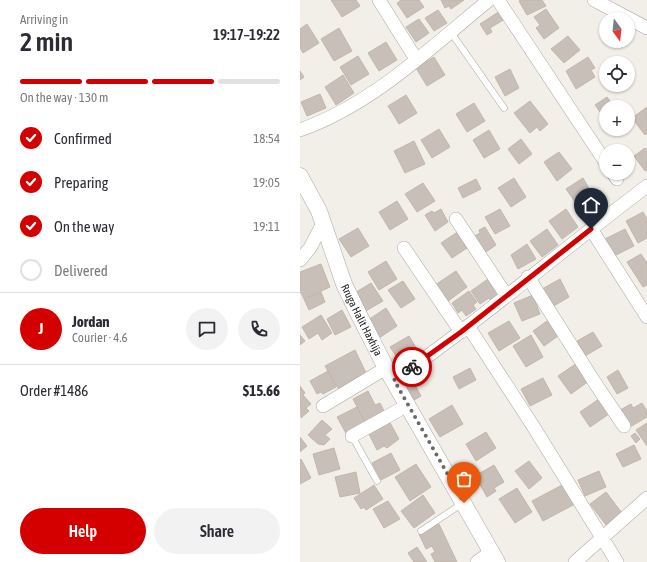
<!DOCTYPE html>
<html lang="en">
<head>
<meta charset="utf-8">
<style>
	:root { --surface:#fff; --page:#f2f2f3; --text:#2b2b33; --muted:#7c7c81; --line:#e1e1e2; --accent:#d40000 }
	body { margin:0; font-family:"Asap Condensed",sans-serif; background:var(--page); color:var(--text); height:100vh; display:flex; flex-direction:column; font-size:15px; white-space:nowrap }
	* { box-sizing:border-box; margin:0 }
	p { font-size:13px; color:var(--muted) }
	.icon { flex:none; width:22px; height:22px; fill:none; stroke:currentColor; stroke-width:2; stroke-linecap:round; stroke-linejoin:round }
	.map { position:relative; flex:1; overflow:hidden }
	.drawer { display:flex; flex-direction:column; background:var(--surface); width:300px }
	.drawer>* { flex:none }
	.needle { width:26px; rotate:165deg }
	.tools { position:absolute; left:299px; top:12px; display:grid; gap:8px }
	.tools a { display:grid; place-items:center; width:36px; height:36px; border-radius:50%; background:var(--surface); box-shadow:0 1px 3px #0004; font-size:20px }
	.pin { position:absolute; display:grid; place-items:center; width:34px; height:34px; color:#fff; margin:-41px -17px; border-radius:50% 50% 50% 0; rotate:-45deg; box-shadow:0 0 4px #0007 }
	.pin .icon { rotate:45deg }
	.courier { position:absolute; display:grid; place-items:center; width:40px; height:40px; margin:-20px; border:3px solid #d40000; border-radius:50%; background:#fff; color:#222; box-shadow:0 1px 5px #0007 }
	.headline em { font-style:normal; font-weight:600 }
	.headline div { display:flex; flex-direction:column-reverse }
	.headline { display:flex; align-items:center; justify-content:space-between; height:68px; padding:0 20px }
	h1 { font-size:26px; font-weight:600; line-height:30px }
	.bar { display:grid; grid-template-columns:repeat(4,1fr); gap:6px 4px; align-content:center; height:48px; padding:0 20px }
	.bar i { height:5px; border-radius:3px; background:var(--line) }
	.bar .on { background:var(--accent) }
	.bar p { grid-column:span 4 }
	.line { display:flex; align-items:center; gap:10px; padding:0 20px; border-top:1px solid var(--line) }
	.line div { flex:1 }
	.round { display:grid; place-items:center; flex:none; width:42px; height:42px; border-radius:21px; background:var(--page) }
	ol { padding:0 20px; list-style:none }
	li { display:flex; align-items:center; gap:12px; height:44px }
	li p { margin-inline-start:auto }
	li .icon { padding:4px; border-radius:50%; background:var(--accent); color:#fff; stroke-width:4 }
	li:last-child { color:var(--muted) }
	li i { width:22px; height:22px; border:2px solid var(--line); border-radius:50% }
	.button { display:flex; gap:8px; margin-top:auto; padding:8px 20px }
	.button a { flex:1; height:46px; border-radius:24px; background:var(--accent); color:#fff; font-size:16px; font-weight:600; line-height:46px; text-align:center }
	.button a+a { background:var(--page); color:var(--text) }
	main { display:flex; flex:1; min-height:0 }
	.map>svg:first-child { display:block }
	.building { fill:#c7bfb8; stroke:#c4b6ab }
	.lines { fill:none; stroke-linecap:round; stroke-linejoin:round }
	.service-casing { stroke:#a9a9a9; stroke-width:7 }
	.minor-casing { stroke:#a9a9a9; stroke-width:14 }
	.tertiary-casing { stroke:#a9a9a9; stroke-width:17 }
	.service { stroke:#fff; stroke-width:6 }
	.minor { stroke:#fff; stroke-width:13 }
	.tertiary { stroke:#fff; stroke-width:16 }
	.done { stroke:#6b6a68; stroke-width:4; stroke-dasharray:0 7.2 }
	.route { stroke:#d40000; stroke-width:5 }
	.labels { text-anchor:middle; stroke-width:3.5; stroke-linejoin:round; paint-order:stroke }
	.street-label { font-size:11px; fill:#222; stroke:#fff }
</style>
</head>
<body>
<main>
<section class="drawer">
<div class="headline"><div><h1>2 min</h1><p>Arriving in</p></div><em>19:17–19:22</em></div>
<div class="bar"><i class="on"></i><i class="on"></i><i class="on"></i><i></i><p>On the way · 130 m</p></div>
<ol>
<li><svg class="icon" aria-label="check" viewBox="0 0 24 24"><path d="M5 12l5 5 9-10"/></svg>Confirmed<p>18:54</p></li>
<li><svg class="icon" aria-label="check" viewBox="0 0 24 24"><path d="M5 12l5 5 9-10"/></svg>Preparing<p>19:05</p></li>
<li><svg class="icon" aria-label="check" viewBox="0 0 24 24"><path d="M5 12l5 5 9-10"/></svg>On the way<p>19:11</p></li>
<li><i></i>Delivered</li>
</ol>
<div class="line" style="height:72px"><b class="round" style="background:var(--accent);color:#fff">J</b><div><b>Jordan</b><p>Courier · 4.6</p></div><a class="round"><svg class="icon" aria-label="chat" viewBox="0 0 24 24"><path d="M4 5h16v11H9l-5 4z"/></svg></a><a class="round"><svg class="icon" aria-label="phone" viewBox="0 0 24 24"><path d="M5 4h4l2 5-3 2q2 4 5 5l2-3 5 2v4C11 20 4 13 5 4z"/></svg></a></div>
<div class="line" style="height:52px"><div>Order #1486</div><b>$15.66</b></div>
<div class="button"><a>Help</a><a>Share</a></div>
</section>
<div class="map">
<svg width="347" height="562" viewBox="0 0 347 562">
	<rect width="100%" height="100%" fill="#f2efe9"/>
	<path class="building" d="M31 0H56L60 6 42 17Z
		M101 0H119L124 7 107 18 97 3Z
		M141 0H164L151 9 149 6 145 8Z
		M221 0H242L246 6 227 15 219 1Z
		M246 9 259 28 244 39 236 28 240 25 234 17Z
		M138 10 147 23 134 31 125 18Z
		M200 11 205 19 190 28 192 32 187 35 180 24Z
		M119 19 129 33 116 42 106 27Z
		M7 24 19 43 3 53 0 48V29Z
		M39 28 52 51 34 61 21 39Z
		M268 36 280 50 264 63 251 49Z
		M86 42 97 60 79 71 68 53Z
		M58 56 69 74 51 85 40 67Z
		M134 57 145 75 127 86 116 68Z
		M288 57 295 68 291 70 295 77 276 89 266 71Z
		M210 69 219 88 205 96 195 77Z
		M0 71 4 77 0 80Z
		M43 75 54 93 36 105 25 87Z
		M20 94 26 108 7 116 1 102Z
		M106 95 117 113 99 124 88 106Z
		M307 97 314 107H306V120L295 105Z
		M230 101 248 124 240 131 237 127 230 133 214 113Z
		M174 103 185 121 167 132 156 114Z
		M347 107V133L345 135 332 118Z
		M139 129 150 147 132 158 121 140Z
		M189 130 200 149 184 158 173 140Z
		M221 139 232 154 219 164 208 149Z
		M114 141 125 164 105 173 94 151Z
		M345 148 347 151V170L345 171 334 156Z
		M259 152 272 169 257 181 244 162Z
		M214 178 226 197 211 207 198 188Z
		M283 178 291 192 275 202 266 189Z
		M176 179 181 189 163 198 158 188Z
		M123 183 135 201 117 212 105 194Z
		M97 201 108 219 90 230 79 212Z
		M141 209 148 222 135 231 125 215 132 211 134 213Z
		M200 209 210 226 195 234 185 217Z
		M266 209 278 227 262 239 249 221Z
		M343 212 347 219V238L338 243 326 221Z
		M185 227 196 245 183 254 171 238 180 233 179 230Z
		M58 228 69 246 51 257 39 239Z
		M247 229 258 245 242 257 230 241Z
		M325 229 334 246 314 256 305 239Z
		M159 231 170 246 152 258 141 243Z
		M227 244 236 259 218 269 211 255Z
		M341 254 347 263V285L343 287 327 262Z
		M86 261 97 279 79 290 68 272Z
		M21 264 30 287 4 299 0 291V272Z
		M156 271 167 287 147 302 135 285Z
		M188 279 201 297 192 303 189 298 180 304 171 291Z
		M260 279 269 297 252 307 242 289Z
		M103 281 115 299 101 308 88 290Z
		M71 283 83 301 64 312 53 294Z
		M169 291 177 302 173 305 176 309 166 316 162 310 158 313 152 303Z
		M21 292 25 302 9 310 4 299Z
		M233 295 240 314 222 321 214 303Z
		M86 308 97 326 79 338 68 320Z
		M42 310 51 327 35 335 27 319Z
		M21 315 32 333 22 340 18 333 9 339 2 327Z
		M209 321 220 338 199 351 188 333Z
		M247 321 258 336 244 346 233 331Z
		M293 332 302 346 285 356 277 341Z
		M0 335 5 341 0 345Z
		M231 335 243 357 226 367 213 346Z
		M109 336 120 354 102 365 90 347Z
		M55 350 67 375 39 390 25 366Z
		M277 363 289 381 271 394 258 376Z
		M170 368 176 380 159 389 153 377Z
		M318 370 328 388 317 394 307 377Z
		M28 371 36 387 23 394 21 392 17 394 10 381Z
		M243 378 252 395 230 406 221 389Z
		M112 380 121 396 109 403 100 386Z
		M0 386 5 393 3 395 11 404 6 408 9 411 1 418Z
		M68 391 75 405 80 403 85 413 65 422 53 399Z
		M299 399 309 414 290 427 280 412Z
		M342 403 347 411V417L330 427 320 410 331 404 333 408Z
		M152 405 163 424 140 437 129 419Z
		M57 407 66 424 47 435 37 417Z
		M22 420 32 429 25 435 30 439 24 445 18 444 8 435Z
		M89 421 99 439 87 448 84 446 77 450 68 432Z
		M347 423V446L336 430Z
		M186 432 196 448 176 461 166 444Z
		M335 433 340 439 336 443 331 436Z
		M0 437 7 446 0 452Z
		M334 445 341 459 323 467 316 454Z
		M34 448 40 469 19 475 13 454Z
		M91 453 100 470 81 480 72 463Z
		M1 459 11 478 0 484V460Z
		M229 461 242 478 229 489 215 471Z
		M116 464 131 487 110 501 95 477Z
		M194 465 204 482 194 488 196 491 187 497 175 476Z
		M299 471 306 487 285 496 278 480Z
		M56 472 60 493 40 497 35 477Z
		M264 484 275 504 243 521 232 501Z
		M74 485 83 499 66 510 64 507 61 509 54 498Z
		M217 488 232 512 215 523 199 499Z
		M306 492 322 513 306 525 290 504Z
		M123 495 135 513 114 528 101 511Z
		M88 501 100 519 84 528 73 509Z
		M139 524 157 562H135L131 554 135 552 132 546 126 549 119 534Z
		M117 547 127 562H114L108 553Z"/>
	<g class="lines">
		<defs>
			<path id="service" d="M150 31 204 108
				M52 436 77 481
				M121 531 163 503"/>
			<path id="minor" d="M79 0 116 59
				M198 0 306 163
				M294 0 347 28
				M0 130C73 104 130 48 189 0
				M313 173 317 179
				M156 219 206 295
				M291 229 347 317
				M104 248 161 332
				M0 260 10 248 23 223
				M228 277 295 383 324 426
				M168 326 233 426 317 562
				M94 380C181 320 262 250 347 186
				M23 406 86 368
				M52 436 108 405
				M177 562 191 552
				M275 562 347 498"/>
			<g id="tertiary">
				<path id="s1" d="M0 176 19 211 44 284 58 313 86 368 197 562"/>
			</g>
		</defs>
		<use href="#service" class="service-casing"/>
		<use href="#minor" class="minor-casing"/>
		<use href="#tertiary" class="tertiary-casing"/>
		<use href="#service" class="service"/>
		<use href="#minor" class="minor"/>
		<use href="#tertiary" class="tertiary"/>
	</g>
	<g class="lines">
		<path class="done" d="M112 367 94 380 164 503"/>
		<path class="route" d="M112 367 161 332 291 229"/>
	</g>
	<g class="labels">
		<g class="street-label">
			<text dy="4" stroke="none"><textPath href="#s1" startOffset="157">Rruga Halit Haxhija</textPath></text>
		</g>
	</g>
</svg>
<div class="tools">
<a><svg class="needle" viewBox="-14 -14 28 28"><path d="M0-13l5 13h-10z" fill="#e53935"/><path d="M0 13l5-13h-10z" fill="#7c7c81"/></svg></a>
<a><svg class="icon" aria-label="locate" viewBox="0 0 24 24"><circle cx="12" cy="12" r="6"/><path d="M12 2v4M12 18v4M2 12h4M18 12h4"/></svg></a>
<a>+</a>
<a>−</a>
</div>
<div class="pin" style="left:164px;top:503px;background:#ea580c"><svg class="icon" aria-label="bag" viewBox="0 0 24 24"><path d="M5 8h14l-1 12H6zM9 8a3 3 0 0 1 6 0"/></svg></div>
<div class="pin" style="left:291px;top:229px;background:#1f2937"><svg class="icon" aria-label="home" viewBox="0 0 24 24"><path d="M3 11l9-7 9 7M6 9v11h12V9"/></svg></div>
<div class="courier" style="left:112px;top:367px"><svg class="icon" aria-label="bike" viewBox="0 0 24 24"><circle cx="6" cy="16" r="4"/><circle cx="18" cy="16" r="4"/><path d="M6 16l4-8h5l3 8M10 8l3 8H6M13 5h3"/></svg></div>
</div>
</main>
</body>
</html>
